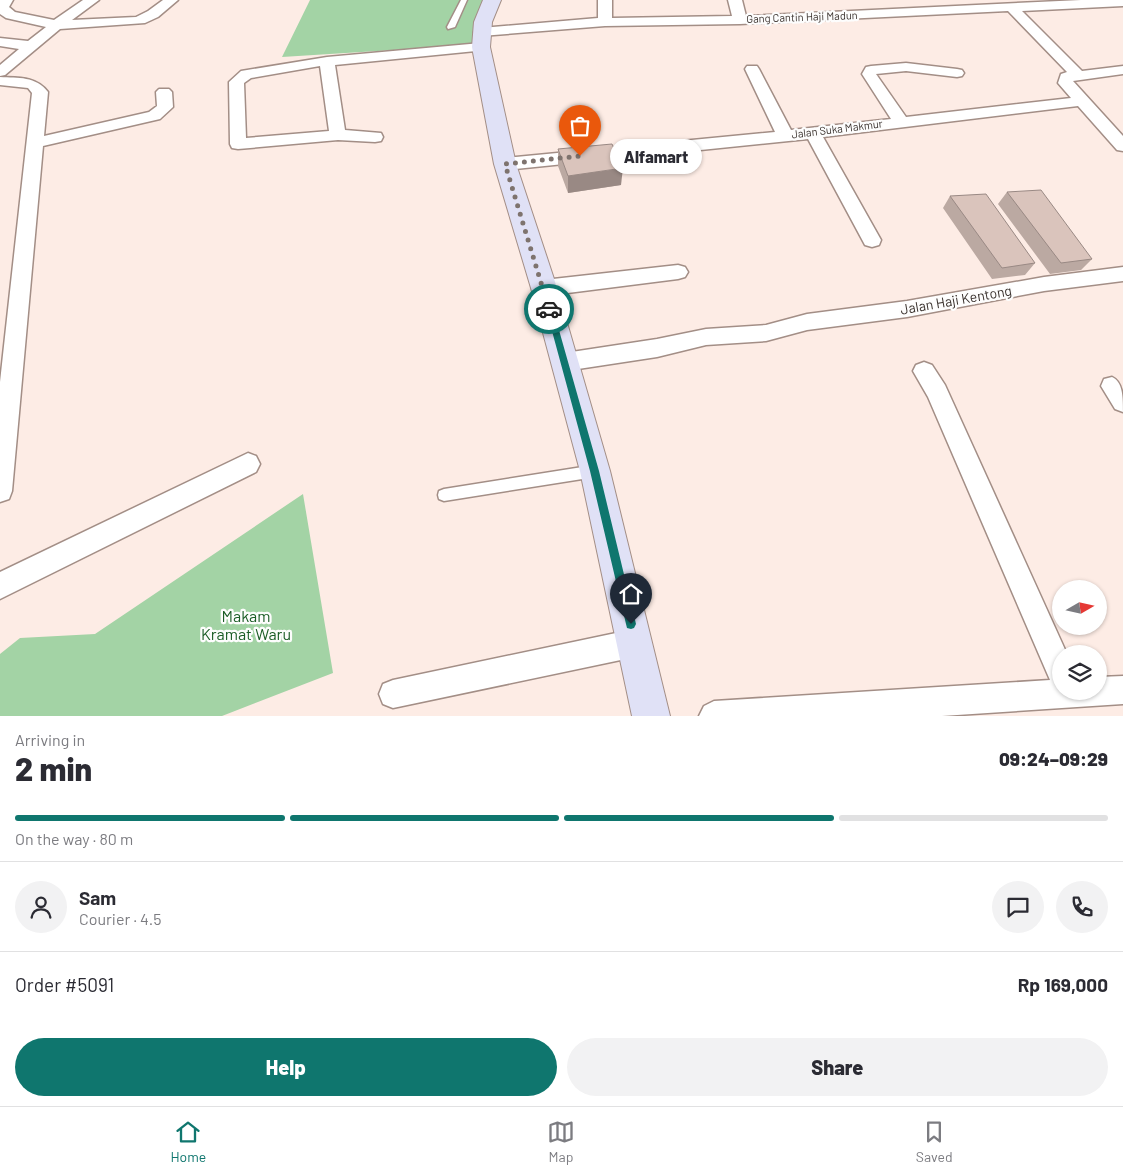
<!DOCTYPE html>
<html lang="en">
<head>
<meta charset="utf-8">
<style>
	:root { --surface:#fff; --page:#f2f2f3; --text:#2b2b33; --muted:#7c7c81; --line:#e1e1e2; --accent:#0f766e }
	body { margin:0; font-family:Barlow,sans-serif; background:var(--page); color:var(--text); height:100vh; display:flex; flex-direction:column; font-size:19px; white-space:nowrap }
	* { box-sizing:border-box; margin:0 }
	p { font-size:16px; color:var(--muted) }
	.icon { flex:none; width:28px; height:28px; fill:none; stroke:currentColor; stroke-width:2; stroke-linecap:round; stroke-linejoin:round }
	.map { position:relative; height:716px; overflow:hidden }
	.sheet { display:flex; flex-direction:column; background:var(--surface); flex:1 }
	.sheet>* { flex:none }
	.needle { width:32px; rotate:81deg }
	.fabs { position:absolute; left:1052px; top:580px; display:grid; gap:10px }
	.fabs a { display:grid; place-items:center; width:55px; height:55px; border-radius:50%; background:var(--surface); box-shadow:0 1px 4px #0004; font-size:25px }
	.pin { position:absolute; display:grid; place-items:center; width:42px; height:42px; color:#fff; margin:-51px -21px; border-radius:50% 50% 50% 0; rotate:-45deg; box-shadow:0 0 5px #0007 }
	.pin .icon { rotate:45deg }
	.courier { position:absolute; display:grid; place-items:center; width:50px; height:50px; margin:-25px; border:4px solid #0f766e; border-radius:50%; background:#fff; color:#222; box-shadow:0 1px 6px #0007 }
	.bubble { position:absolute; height:35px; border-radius:18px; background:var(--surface); box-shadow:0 1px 4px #0004; font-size:16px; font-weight:800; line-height:35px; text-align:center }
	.headline em { font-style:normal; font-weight:800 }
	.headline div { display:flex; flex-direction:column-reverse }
	.headline { display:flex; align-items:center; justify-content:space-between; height:85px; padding:0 15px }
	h1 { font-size:32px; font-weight:800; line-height:38px }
	.bar { display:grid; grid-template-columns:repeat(4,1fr); gap:8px 5px; align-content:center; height:60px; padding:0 15px }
	.bar i { height:6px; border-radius:4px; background:var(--line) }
	.bar .current { background:var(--accent) }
	.bar p { grid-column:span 4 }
	.line { display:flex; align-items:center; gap:12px; padding:0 15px; border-top:1px solid var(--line) }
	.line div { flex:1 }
	.round { display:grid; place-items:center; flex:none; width:52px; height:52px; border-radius:26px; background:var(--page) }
	.button { display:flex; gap:10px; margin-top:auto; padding:10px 15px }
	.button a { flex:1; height:58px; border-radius:30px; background:var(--accent); color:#fff; font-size:20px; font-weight:800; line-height:58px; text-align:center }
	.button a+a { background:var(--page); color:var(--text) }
	.tab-bar { display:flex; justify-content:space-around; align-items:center; height:70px; border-top:1px solid var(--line); background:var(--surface); font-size:14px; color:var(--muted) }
	.tab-bar a { display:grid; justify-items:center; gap:2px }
	.tab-bar .current { color:var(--accent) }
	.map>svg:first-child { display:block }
	.green { fill:#a3d3a5 }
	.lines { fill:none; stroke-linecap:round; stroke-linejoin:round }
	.lane-casing { stroke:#a38e86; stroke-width:3 }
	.street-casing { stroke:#a38e86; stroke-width:3 }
	.secondary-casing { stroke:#a38e86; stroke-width:2 }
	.lane { fill:#fff; fill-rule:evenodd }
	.street { fill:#fff; fill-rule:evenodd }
	.secondary { fill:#e0e1f6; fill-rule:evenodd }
	.wall { fill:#bba9a2 }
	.shaded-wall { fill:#998984 }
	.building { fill:#dac4bc; stroke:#998984 }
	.route { fill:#0f766e }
	.done { stroke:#7e736e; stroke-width:5; stroke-dasharray:0 9 }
	.labels { text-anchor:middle; stroke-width:4.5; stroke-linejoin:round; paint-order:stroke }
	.far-street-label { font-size:11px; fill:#3a322e; stroke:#fdfdfd }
	.street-label { font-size:14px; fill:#3a322e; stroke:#fdfdfd }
	.near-park-label { font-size:16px; fill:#1b5d26; stroke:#fdfdfd }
</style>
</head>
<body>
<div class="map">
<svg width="1123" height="716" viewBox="0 0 1123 716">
	<rect width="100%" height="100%" fill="#fdece5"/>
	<path class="green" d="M310 0H487L473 45 282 57Z
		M303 494 333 673 222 716H0V654L20 638 95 634Z"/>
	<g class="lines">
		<defs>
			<path id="lane" d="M461 0H467L455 27 448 29 447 27Z
				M595 465 599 467 601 471 599 475 595 477 444 501 439 499 438 495 439 491 444 489Z"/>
			<path id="street" d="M0 0H13L9 7 15 12 54 20 83 0H99L72 20 136 17 148 11 163 0H178L158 17 145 23 60 29 5 75 0 76V65L19 49 0 46V38L28 41 46 27 6 18 0 14Z
				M598 0H612V18L732 16 728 0H742L746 16 1081 0H1123V6L1022 11 1082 71 1123 66V74L1073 81 1123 136V151L1117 150 1078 106 823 137 881 240 879 245 872 247 865 245 808 139 505 170 499 168 497 164 499 160 505 158 775 132 745 69 747 66H757L759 69 791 130 891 119 862 74 866 67 871 66 906 63 957 69 962 70 964 73 962 76 957 77 906 71 876 74 906 117 1071 98 1058 83 1061 74 1067 72 1008 11 740 24 605 26 481 36 474 32 481 28 598 18Z
				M481 43 486 44 488 47 486 50 335 65 345 130 381 133 383 137 381 141 375 142 338 140 238 149 232 148 230 144 229 82 241 71 327 57ZM320 66 329 131 246 138 244 83 251 78Z
				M0 77C18 78 36 76 48 92L44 136 149 112 157 106 156 92 159 89H169L172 92 173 107 160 119 43 146 12 491 9 499 0 502V382L32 93 28 88 0 85Z
				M678 265 685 267 688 272 685 277 678 279 544 296 537 293 534 288 537 283 544 280Z
				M1123 267V281L1044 291 907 317 807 330 766 341 706 345 657 357 565 371 557 368 554 362 557 356 565 353 657 339 706 329 766 325 807 314 907 301 1044 277Z
				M924 362 932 365 945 385 1067 654H1061V691H1099V677L1123 676V704L942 716H699L704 706 714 701 1050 680 928 397 913 371 916 365Z
				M1112 377C1123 382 1123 397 1123 412L1115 409 1101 386 1104 379Z
				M248 453 256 456 260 464 256 472 0 599V572Z
				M635 629 645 633 649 643 645 653 635 657 393 708 383 704 379 694 383 684 393 680Z"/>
			<path id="secondary" d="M483 0H501L492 22 490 47 516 164 557 288 610 471 670 716H632L580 471 531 288 494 164 472 47 474 22Z"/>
		</defs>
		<use href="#lane" class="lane-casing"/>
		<use href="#street" class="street-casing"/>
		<use href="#secondary" class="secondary-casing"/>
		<use href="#lane" class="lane"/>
		<use href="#street" class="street"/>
		<use href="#secondary" class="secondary"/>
	</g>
	<path class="wall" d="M558 149 621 185 568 193 558 166Z
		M1007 192 1092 259 1081 270 1050 274 998 204Z
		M950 196 1035 263 1025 275 992 279 943 208Z"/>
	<path class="shaded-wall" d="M623 168 621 185 568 193V176Z"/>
	<path class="building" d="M612 144 623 168 568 176 558 149Z
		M1041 190 1092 259 1061 263 1007 192Z
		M986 194 1035 263 1002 268 950 196Z"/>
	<path class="route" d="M549 306 553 309 599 471 636 624 634 628 631 629 627 628 626 624 590 471 546 309Z"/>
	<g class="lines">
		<path class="done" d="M549 309 505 164 580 156"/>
	</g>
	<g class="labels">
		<g class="far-street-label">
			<text transform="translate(802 17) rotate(-2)" y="4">Gang Cantin Haji Madun</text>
			<text transform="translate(837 129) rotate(-7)" y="4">Jalan Suka Makmur</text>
		</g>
		<g class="street-label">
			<text transform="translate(956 300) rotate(-10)" y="5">Jalan Haji Kentong</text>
		</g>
		<g class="near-park-label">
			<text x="246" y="622">Makam<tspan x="246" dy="18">Kramat Waru</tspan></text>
		</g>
	</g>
</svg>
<div class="fabs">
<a><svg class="needle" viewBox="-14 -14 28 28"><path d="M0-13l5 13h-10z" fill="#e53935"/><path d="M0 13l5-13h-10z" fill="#7c7c81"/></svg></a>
<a><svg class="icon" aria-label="layers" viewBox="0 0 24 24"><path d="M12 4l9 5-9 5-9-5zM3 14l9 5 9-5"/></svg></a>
</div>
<div class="pin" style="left:580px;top:156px;background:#ea580c"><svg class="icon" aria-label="bag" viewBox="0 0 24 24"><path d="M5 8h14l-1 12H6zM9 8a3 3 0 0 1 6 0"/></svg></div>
<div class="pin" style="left:631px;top:624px;background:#1f2937"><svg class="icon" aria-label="home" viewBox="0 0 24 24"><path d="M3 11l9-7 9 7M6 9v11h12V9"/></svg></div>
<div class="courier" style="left:549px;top:309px"><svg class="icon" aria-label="car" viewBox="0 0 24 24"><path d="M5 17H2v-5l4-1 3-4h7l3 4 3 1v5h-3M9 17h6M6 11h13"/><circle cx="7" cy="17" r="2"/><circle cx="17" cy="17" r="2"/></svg></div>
<div class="bubble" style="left:610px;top:139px;width:92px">Alfamart</div>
</div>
<section class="sheet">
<div class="headline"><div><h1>2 min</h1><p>Arriving in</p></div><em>09:24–09:29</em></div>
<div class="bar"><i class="current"></i><i class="current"></i><i class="current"></i><i></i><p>On the way · 80 m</p></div>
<div class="line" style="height:90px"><a class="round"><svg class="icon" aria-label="person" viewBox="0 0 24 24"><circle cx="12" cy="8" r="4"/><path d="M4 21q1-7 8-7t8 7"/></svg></a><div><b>Sam</b><p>Courier · 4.5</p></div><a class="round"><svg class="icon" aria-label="chat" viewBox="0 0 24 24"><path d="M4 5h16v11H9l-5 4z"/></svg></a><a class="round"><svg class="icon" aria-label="phone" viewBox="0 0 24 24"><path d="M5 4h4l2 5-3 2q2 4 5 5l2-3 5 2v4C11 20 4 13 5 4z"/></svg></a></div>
<div class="line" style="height:65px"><div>Order #5091</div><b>Rp 169,000</b></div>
<div class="button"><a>Help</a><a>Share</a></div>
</section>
<nav class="tab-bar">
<a class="current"><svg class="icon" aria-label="home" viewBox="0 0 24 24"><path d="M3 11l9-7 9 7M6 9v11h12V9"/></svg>Home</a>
<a><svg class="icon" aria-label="map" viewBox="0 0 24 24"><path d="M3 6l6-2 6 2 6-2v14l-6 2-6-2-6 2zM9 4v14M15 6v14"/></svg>Map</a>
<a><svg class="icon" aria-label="saved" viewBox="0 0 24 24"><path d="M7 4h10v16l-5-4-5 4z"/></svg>Saved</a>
</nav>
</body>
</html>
